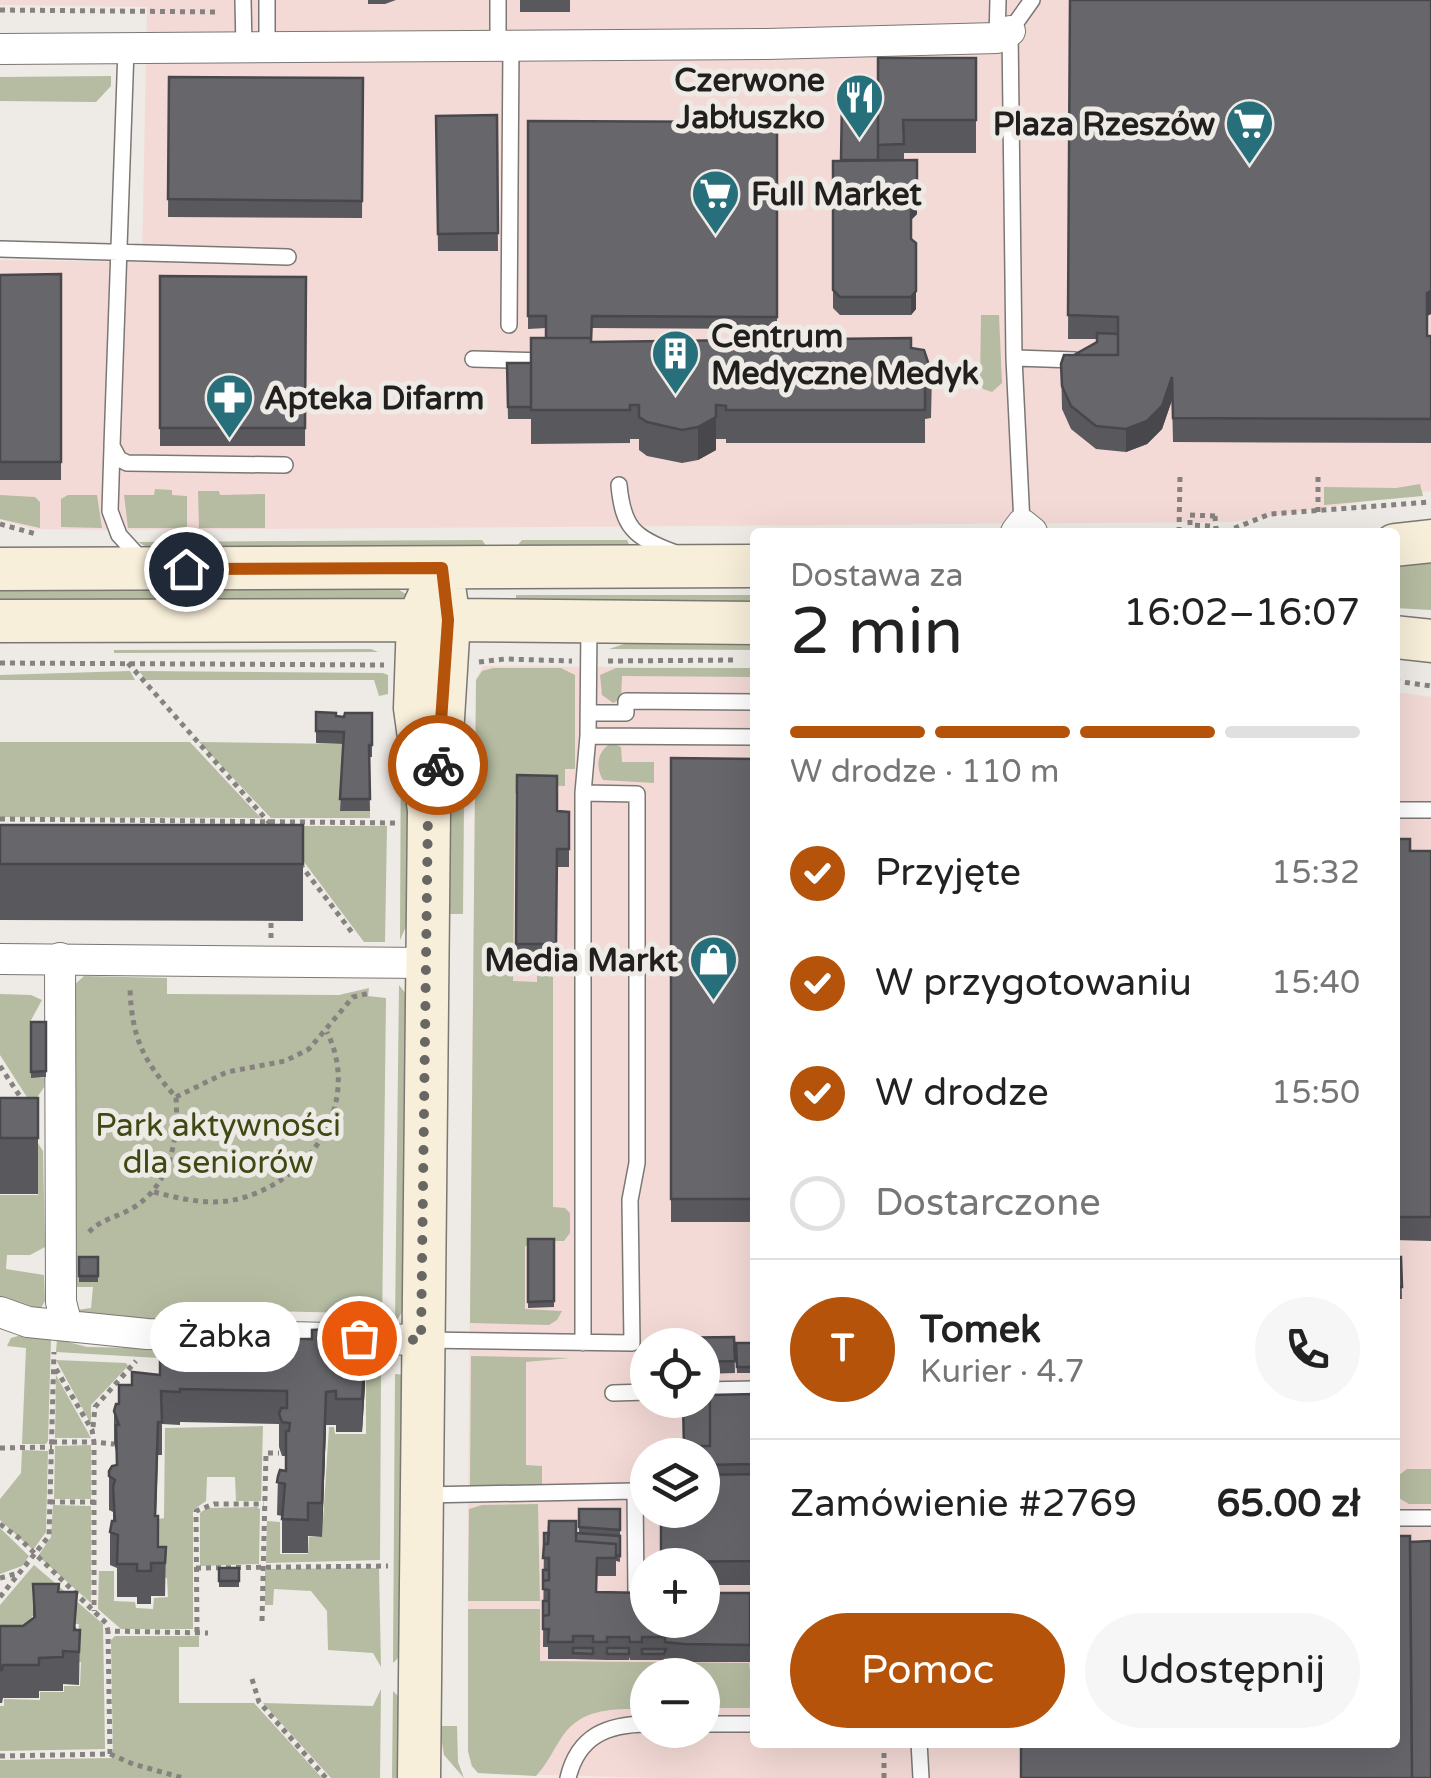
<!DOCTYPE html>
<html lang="pl">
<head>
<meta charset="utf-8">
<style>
	:root { --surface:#fff; --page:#f6f6f6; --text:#222; --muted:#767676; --line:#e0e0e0; --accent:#b45309 }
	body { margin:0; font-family:"Varela Round",sans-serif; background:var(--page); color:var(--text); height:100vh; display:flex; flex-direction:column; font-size:38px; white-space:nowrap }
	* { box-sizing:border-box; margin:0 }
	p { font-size:32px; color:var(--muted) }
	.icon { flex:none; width:55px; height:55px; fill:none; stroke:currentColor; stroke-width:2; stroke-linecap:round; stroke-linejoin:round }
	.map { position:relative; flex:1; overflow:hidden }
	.details { position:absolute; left:750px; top:528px; width:650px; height:1220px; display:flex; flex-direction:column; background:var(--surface); border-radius:10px; box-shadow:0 10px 40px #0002 }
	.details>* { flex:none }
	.buttons { position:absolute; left:630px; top:1328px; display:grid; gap:20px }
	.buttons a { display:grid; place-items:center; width:90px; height:90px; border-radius:50%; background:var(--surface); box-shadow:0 10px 40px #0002; font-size:50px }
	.pin { position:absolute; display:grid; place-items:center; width:85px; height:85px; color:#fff; margin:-42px; border:5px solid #fff; border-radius:50%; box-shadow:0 2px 10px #0007 }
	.courier { position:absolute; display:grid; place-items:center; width:100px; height:100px; margin:-50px; border:8px solid #b45309; border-radius:50%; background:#fff; color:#222; box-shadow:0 2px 12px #0007 }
	.bubble { position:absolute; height:70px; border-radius:35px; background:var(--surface); box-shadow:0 10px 40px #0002; font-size:32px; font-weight:600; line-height:70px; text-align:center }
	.overview em { font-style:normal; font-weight:600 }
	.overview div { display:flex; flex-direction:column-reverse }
	.overview { display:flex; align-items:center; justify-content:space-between; height:170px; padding:0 40px }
	h1 { font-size:65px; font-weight:600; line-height:75px }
	.bar { display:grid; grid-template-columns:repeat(4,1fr); gap:15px 10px; align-content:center; height:120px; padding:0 40px }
	.bar i { height:12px; border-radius:8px; background:var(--line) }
	.bar .on { background:var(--accent) }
	.bar p { grid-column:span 4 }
	.line { display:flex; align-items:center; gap:25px; padding:0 40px; border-top:2px solid var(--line) }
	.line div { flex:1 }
	.round { display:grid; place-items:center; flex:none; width:105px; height:105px; border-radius:52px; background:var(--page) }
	ol { padding:0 40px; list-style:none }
	li { display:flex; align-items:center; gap:30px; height:110px }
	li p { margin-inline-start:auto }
	li .icon { padding:10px; border-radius:50%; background:var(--accent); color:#fff; stroke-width:4 }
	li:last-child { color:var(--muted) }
	li i { width:55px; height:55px; border:5px solid var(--line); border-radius:50% }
	.button { display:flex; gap:20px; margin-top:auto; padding:20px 40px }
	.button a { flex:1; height:115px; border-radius:60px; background:var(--accent); color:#fff; font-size:40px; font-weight:600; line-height:115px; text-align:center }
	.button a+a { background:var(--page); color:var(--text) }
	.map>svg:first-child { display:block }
	.commercial { fill:#f4dad6; fill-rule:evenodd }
	.green { fill:#b5bca1 }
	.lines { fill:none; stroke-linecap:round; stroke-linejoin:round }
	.lane-casing { stroke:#7b7773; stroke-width:18 }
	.street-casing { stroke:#7b7773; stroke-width:32 }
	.secondary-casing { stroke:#7b7773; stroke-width:45 }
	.path { stroke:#85827f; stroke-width:5; stroke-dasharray:5 5; stroke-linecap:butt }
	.lane { stroke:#fff; stroke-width:15 }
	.street { stroke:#fff; stroke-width:30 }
	.secondary { stroke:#f8efda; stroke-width:42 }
	.path-bridge { stroke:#85827f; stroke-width:5; stroke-dasharray:5 5; stroke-linecap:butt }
	.wall { fill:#59585c }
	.shaded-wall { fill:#48474b }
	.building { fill:#67666b; stroke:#48474b; stroke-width:2.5 }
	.done { stroke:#696764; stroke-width:10; stroke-dasharray:0 18 }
	.route { stroke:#b45309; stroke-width:12 }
	.labels { text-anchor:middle; stroke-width:10; stroke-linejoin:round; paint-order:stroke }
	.poi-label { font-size:32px; font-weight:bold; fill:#22201f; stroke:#eeeae5; text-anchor:end }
	.park-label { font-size:32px; fill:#3e4914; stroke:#eeeae5 }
</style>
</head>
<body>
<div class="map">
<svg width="1431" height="1778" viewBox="0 0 1431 1778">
	<rect width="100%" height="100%" fill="#eeeae5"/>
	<path class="commercial" d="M0 0H1431V491L1231 522 128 530 34 529 0 520V260L142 262 147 7 0 5Z
		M483 666 755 668V1742H1395V692L1431 697V1778H653L478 1773 471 1766 468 1751V1509L476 680ZM648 1345H702V1400H648ZM648 1455H702V1510H648ZM648 1565H702V1620H648ZM648 1675H702V1730H648Z"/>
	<path class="green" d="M111 76V86L96 102 0 101V77Z
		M981 315H999L1002 383 992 392 983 389 980 383Z
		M1420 484 1423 496 1324 505V487L1396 488Z
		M155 489 172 490V495L187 496V528H128L124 495H154Z
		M198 491H219L220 495 265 494V528H199Z
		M0 495 35 497 40 502V528L0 519Z
		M68 495H97L102 528 61 527V499Z
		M482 540 487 547 155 552 138 542Z
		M522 540H627L631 548 517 546Z
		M1431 563V610L1395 608V567Z
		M0 585 396 588 414 599 0 606Z
		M516 595H755V601H516Z
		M624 644H755V650L609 649Z
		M371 649 378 652 114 653V650Z
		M493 668H561L575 675V769H565V786L531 785 530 792 515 793 513 981 537 982V973L553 977V1207L565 1208 570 1213V1233L564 1241H553V1245L525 1246V1309L562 1311 557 1320 549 1325 470 1323 476 680 482 671Z
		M616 668H755V677L622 676 621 699 613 703 602 695 600 675Z
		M130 671 135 680H0V675Z
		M139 671 383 673 388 675V694L379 696 374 680H146Z
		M457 685 465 692 463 914H444L446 799Z
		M401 729 408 791V922L400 940Z
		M0 742H190L261 818 0 817Z
		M199 742 343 744 340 810 370 811V818H271Z
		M612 743 621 747 622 762H654V783L603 780C595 767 597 750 612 743Z
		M277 826H387L385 942H364Z
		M84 976 167 978V994L339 995 369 988 368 996 386 998 382 1329 357 1328 353 1313 170 1309 169 1324 85 1318 77 1310 91 1308 93 1287H72L70 989Z
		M399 985 406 994 403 1310 395 1324Z
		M0 994 31 995 42 1000 30 1022 31 1077 45 1078 44 1087 32 1105 0 1055Z
		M36 1140 43 1151 45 1247 30 1255H7L6 1269 44 1275 45 1301 41 1308 15 1304 0 1297V1195H38V1154L14 1153Z
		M25 1334 51 1338 48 1441 46 1444H22L26 1348 7 1346 11 1338Z
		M57 1339 87 1347 193 1349V1360L56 1352Z
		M471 1356 570 1358 526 1362V1465L542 1466V1486H470Z
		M56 1360 126 1363 128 1366 91 1405V1424Z
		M366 1374 381 1375 380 1560 266 1563 267 1521 280 1522V1554H308L309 1537H322L329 1427H334L335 1434H366Z
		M395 1374 405 1375 402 1654 393 1663Z
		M56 1375 91 1438H55Z
		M263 1426 261 1501H236L235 1477H207L206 1501 193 1510V1629H121L98 1609 99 1571H114V1601L135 1602 136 1608 153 1609 154 1598 168 1597 167 1578 160 1577 159 1519 164 1518 165 1428Z
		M91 1445V1499H54L55 1446Z
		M22 1450 48 1451 46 1532 33 1550 0 1520V1499L21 1473Z
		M1407 1469H1431V1504H1409L1397 1497 1395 1478Z
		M538 1504 540 1601H468L469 1509 482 1505Z
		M53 1505 91 1506V1603L38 1556 51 1537Z
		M257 1507 260 1509 259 1564 200 1566V1513L207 1508Z
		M0 1528 29 1556 22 1566 0 1574Z
		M34 1565 103 1624 105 1749 0 1751V1706H4V1699L40 1700V1692H64V1686H80L81 1662H76L79 1624H60L59 1616H32L31 1634 0 1657V1605Z
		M379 1568 381 1667 373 1653 328 1650 327 1611 311 1591 274 1589 273 1605H265V1571L269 1569Z
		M468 1609H540V1661L749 1663 750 1671H755V1708H703L702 1675H648L647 1709C617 1709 584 1707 564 1734 554 1748 548 1763 536 1776L478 1773 472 1766 468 1751Z
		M115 1636H199V1647H179V1703H254L322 1778H0V1760L113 1758 111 1640Z
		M381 1689 380 1778H331L263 1703 373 1706Z
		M393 1691 402 1700 401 1778H392Z
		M439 1726H457L458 1762 464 1778 444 1755Z"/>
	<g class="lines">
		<defs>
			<path id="lane" d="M243 0 244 48
				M267 0V48
				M997 38 998 0
				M498 46V0
				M126 49 112 446 119 459 127 463 285 465
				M0 249 288 257
				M509 325 511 46
				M1014 358 1075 360
				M473 359 546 361
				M112 448 110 511 119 535 141 559
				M619 485C623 528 634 537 673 552
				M1022 524 1014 358 1010 31 1032 0
				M588 713H626V701L755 702
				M588 736 755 737
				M1395 810H1431
				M425 1340 632 1343 630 1200 637 1163V794L583 793
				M583 1343V793L588 736 589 623
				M702 1390 755 1389
				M613 1393 648 1392
				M424 1495 635 1491 636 1596
				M1395 1518H1431
				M702 1724H755
				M919 1742 921 1778
				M568 1778C578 1736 607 1724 648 1724"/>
			<path id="street" d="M0 49 767 44 997 38 1010 31
				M1016 532 1022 524 1032 532
				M60 958 61 1302 67 1325
				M0 959 426 963
				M0 1312 28 1322 147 1334 421 1340"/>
			<path id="secondary" d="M1395 545 1431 541
				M0 569 755 566
				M0 621 449 620 755 623
				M1395 637 1431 641
				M441 751 449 620 445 593
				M419 1778 429 810 415 708 418 620 442 568"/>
		</defs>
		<use href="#lane" class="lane-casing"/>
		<use href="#street" class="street-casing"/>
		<use href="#secondary" class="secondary-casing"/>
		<path class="path" d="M0 10 219 12
			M1318 512V475
			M1215 516 1190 515V525L1210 526 1222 532
			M0 524 36 534
			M1179 532 1180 475
			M1225 532 1270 514 1431 502
			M608 661 737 660
			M479 662 505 659 572 661
			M0 663 384 665
			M128 663 273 827
			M1395 681 1431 686
			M0 819 395 823
			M300 864 354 935
			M271 938V921
			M0 1066 25 1104
			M176 1097 227 1072 285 1061 309 1049 353 997 370 993
			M154 1192C181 1199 211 1206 238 1199 311 1181 362 1103 327 1032
			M89 1232C100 1220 117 1217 131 1209 170 1187 179 1139 176 1097 143 1061 132 1038 130 989
			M56 1369 92 1430 94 1442 114 1444
			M93 1427 95 1407 136 1361
			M52 1442H94V1611
			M0 1448 52 1447
			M50 1502H96
			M0 1524 19 1538 106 1623 108 1631
			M196 1568 388 1566
			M0 1578 19 1573
			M0 1597 49 1536 54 1352
			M262 1621 266 1453H279
			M197 1632 196 1511 214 1504H264
			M252 1679 259 1702 326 1778
			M110 1754 133 1764 183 1778
			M0 1756 110 1754 108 1631 208 1633
			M884 1778V1742"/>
		<use href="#lane" class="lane"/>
		<use href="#street" class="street"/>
		<use href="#secondary" class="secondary"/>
		<path class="path-bridge" d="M1215 516 1216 532"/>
	</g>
	<path class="wall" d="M368 0H396L385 4H368Z
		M520 0H570V12H520Z
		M1070 0H1431V314L1427 316V336H1431V443L1173 442 1172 400 1162 429 1147 444 1126 452 1096 449 1071 429 1062 409 1061 364 1074 355 1097 342V339H1068Z
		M976 58V153H904V160L917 214 911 220 916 309 911 315H840L833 308V161L841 160 853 98 878 88Z
		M169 77 363 78 362 218 168 217Z
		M497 115 498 251H438L436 116Z
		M528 121 777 122V329L592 328 591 342 911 348 932 374 931 418 925 419V443H726V439H716V450L698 460 682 463 647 456 639 450V439H630V443L531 444V416V419H508L507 363H531L546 338V328L528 329Z
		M61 274V480H0V275Z
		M160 276 306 277 305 446H160Z
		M316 712 344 717 372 713V757H369L370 811H340L343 744 316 743Z
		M671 758 755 759V1222H671Z
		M517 775 557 811 569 812V867H557L556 962 516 961Z
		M0 825H303V921L0 920Z
		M1395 839 1410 851H1431V1241L1395 1240Z
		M31 1022H46V1077L31 1078Z
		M0 1098H38V1194H0Z
		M528 1239H554V1307L528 1308Z
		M79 1257H98V1282H79Z
		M1395 1257H1401L1402 1299H1395Z
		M353 1335 365 1386 362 1432H336V1425H326L322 1537 308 1536V1553H282V1516L277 1515 278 1476 286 1471V1456H282L279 1447V1424L180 1422V1425L162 1424V1455H158L156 1516 158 1547H166L165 1596H151V1604H137V1597H117V1568L110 1565V1532L113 1521V1512L109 1510V1471L117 1466 116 1451 114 1444V1411L132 1385 160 1375 199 1352H250L289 1348 312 1339Z
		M734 1337 735 1373 702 1374V1345Z
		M736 1343H755V1373H737Z
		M755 1394V1585H702V1565H661L660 1510H702V1455L684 1450 710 1401Z
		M579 1509H620V1562L616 1561V1576H597V1592L750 1593V1662H684L665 1660V1658L664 1660H642V1657V1660H630L629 1657V1660H607V1657V1660L573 1659V1657V1659H548V1647H543L544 1533 576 1539 579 1533Z
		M219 1568H239V1587H219Z
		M33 1584 58 1592 77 1630H80L79 1685 63 1684V1691H39V1698H3L2 1703H0V1626H23L33 1619Z"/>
	<path class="shaded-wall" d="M917 160V214L911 220V202Z
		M916 291V309L911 315V297Z
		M1431 291V314L1427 316V293Z
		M1172 377V400L1162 429 1147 444 1126 452V429Z
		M716 405V450L698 460V427Z
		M365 1353V1386L362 1432V1399Z
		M326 1392V1425L322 1537V1503Z"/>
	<path class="building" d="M1070 0H1431V291L1427 293V336H1431V419L1173 418 1172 377 1162 406 1147 421 1126 429 1096 426 1071 406 1062 386 1061 364 1064 355H1118V317L1068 315Z
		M878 58H976V120H903L904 144 878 145Z
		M169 77 363 78 362 201 168 199Z
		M853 88H878V160H841L842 98H853Z
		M497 115 498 233 438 234 436 116Z
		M528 121 777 122V317L592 316 591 342V338H546V316H528Z
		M917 160V197L911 202V239L916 243V291L911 297H840L833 290V161Z
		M61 274V462H0V275Z
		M160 276 306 277 305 428H160Z
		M1097 333 1118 334V355H1074L1097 342Z
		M531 338H591V342L911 338V348L924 350 932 374 931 385H925V410H726V406L716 405V417L698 427 682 430 647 422 639 417V405H630V410H531Z
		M507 363H531V407H508Z
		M316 712 336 713V716L344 717 345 713H372V745H369L370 799H340L344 732 316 731Z
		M671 758 755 759V1199H671Z
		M517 775 557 776V811L569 812V849H557L556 944H516Z
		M0 825H303V864H0Z
		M1395 839H1410V851H1431V1217H1395Z
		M31 1022H46V1071L31 1072Z
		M0 1098H38V1138H0Z
		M528 1239H554V1301L528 1302Z
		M79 1257H98V1276H79Z
		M1395 1257H1401L1402 1287H1395Z
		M353 1328V1335L356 1341H362L365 1353 362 1399H336V1391L326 1392 322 1503H308V1520L282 1519 285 1484 277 1482 278 1476 280 1470 286 1471V1431H289L290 1423 282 1422 279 1414 281 1408H287V1391L180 1389V1392L161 1391 162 1422H158L155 1516H158V1547H166L165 1563H151V1571H137V1564H117L118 1535 110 1532 112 1521H115L113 1487 115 1480 109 1476V1471L112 1466 117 1465 116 1425H119L114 1411 116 1404H119V1385H132V1372L160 1375V1348L186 1349 188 1342 199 1345V1352H250L252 1342 264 1345 263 1350 289 1348V1339H312V1330Z
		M734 1337 735 1361 702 1362V1345H660V1338Z
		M736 1343H755V1367H737Z
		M755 1394V1464L702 1465V1455H662V1450H684V1446H710V1395Z
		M683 1401H710V1446H684V1449Z
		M755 1474V1561L661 1562V1510H702V1475Z
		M579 1509H620V1530L579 1527Z
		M549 1521H576V1541L616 1544V1558H597L596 1592 648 1593V1620H702V1593H750V1645L684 1644 665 1642V1637H642V1642H630L629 1637H607V1642H593V1636H573V1642H548L549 1629H543V1616L549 1615V1590L543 1589V1581L549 1580V1558H543L544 1544H548Z
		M544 1533H549L548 1544H544Z
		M576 1533 620 1536V1556L616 1555V1544L576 1541Z
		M1395 1536H1410L1412 1778H1021V1742H1395Z
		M1431 1541V1778H1412L1410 1542Z
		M219 1568H239V1581H219Z
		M543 1570H549V1580L543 1581Z
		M33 1584H59L58 1592H77L74 1630H80L79 1652 63 1651V1657L39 1658V1665H3L2 1670H0V1626H23L35 1617Z
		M543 1601H549V1615L543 1616Z
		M573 1648H593V1654L573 1653Z
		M607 1648H629V1654H607Z
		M642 1649H666L664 1654H642Z"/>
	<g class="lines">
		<path class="done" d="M359 1338 421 1340 428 810 438 765"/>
		<path class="route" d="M186 569 442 568 448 620 438 765"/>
	</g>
	<defs>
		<symbol id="restaurant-pin" viewBox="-11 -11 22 30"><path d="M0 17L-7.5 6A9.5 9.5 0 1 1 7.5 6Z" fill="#286f7c" stroke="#eeeae5"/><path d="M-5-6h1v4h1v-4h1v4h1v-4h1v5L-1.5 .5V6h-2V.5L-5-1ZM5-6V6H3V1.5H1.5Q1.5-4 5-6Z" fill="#fff"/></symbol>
		<symbol id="supermarket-pin" viewBox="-11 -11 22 30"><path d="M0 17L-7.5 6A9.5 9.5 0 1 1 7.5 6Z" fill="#286f7c" stroke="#eeeae5"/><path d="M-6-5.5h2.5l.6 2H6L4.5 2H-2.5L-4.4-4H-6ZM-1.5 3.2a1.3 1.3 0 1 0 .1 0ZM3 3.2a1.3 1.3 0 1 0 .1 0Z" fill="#fff"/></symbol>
		<symbol id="building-pin" viewBox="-11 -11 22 30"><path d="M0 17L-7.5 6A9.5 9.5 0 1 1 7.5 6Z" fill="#286f7c" stroke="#eeeae5"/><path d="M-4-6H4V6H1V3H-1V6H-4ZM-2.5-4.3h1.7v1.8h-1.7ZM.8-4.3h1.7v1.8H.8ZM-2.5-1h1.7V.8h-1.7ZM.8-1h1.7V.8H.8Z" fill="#fff"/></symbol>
		<symbol id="pharmacy-pin" viewBox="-11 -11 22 30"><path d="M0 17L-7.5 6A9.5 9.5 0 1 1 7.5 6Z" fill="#286f7c" stroke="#eeeae5"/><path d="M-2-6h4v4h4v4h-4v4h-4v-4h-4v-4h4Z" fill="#fff"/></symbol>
		<symbol id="shop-pin" viewBox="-11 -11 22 30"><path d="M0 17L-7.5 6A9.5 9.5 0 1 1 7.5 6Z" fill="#286f7c" stroke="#eeeae5"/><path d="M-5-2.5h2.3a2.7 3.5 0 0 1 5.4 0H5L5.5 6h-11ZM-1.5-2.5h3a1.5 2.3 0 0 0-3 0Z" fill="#fff"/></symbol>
	</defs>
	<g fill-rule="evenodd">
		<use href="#restaurant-pin" x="832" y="70" width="55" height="75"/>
		<use href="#supermarket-pin" x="1222" y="96" width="55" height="75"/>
		<use href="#supermarket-pin" x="688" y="166" width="55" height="75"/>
		<use href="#building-pin" x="648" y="326" width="55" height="75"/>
		<use href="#pharmacy-pin" x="202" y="370" width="55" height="75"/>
		<use href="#shop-pin" x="686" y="932" width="55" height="75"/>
	</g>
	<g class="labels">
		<g class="poi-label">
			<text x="825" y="91">Czerwone<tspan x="825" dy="37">Jabłuszko</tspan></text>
			<text x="1215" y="135">Plaza Rzeszów</text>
			<text x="751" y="205" text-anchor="start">Full Market</text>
			<text x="711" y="347" text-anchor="start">Centrum<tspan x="711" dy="37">Medyczne Medyk</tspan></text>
			<text x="264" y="409" text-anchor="start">Apteka Difarm</text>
			<text x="678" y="971">Media Markt</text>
		</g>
		<g class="park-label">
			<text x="218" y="1136">Park aktywności<tspan x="218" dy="37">dla seniorów</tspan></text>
		</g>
	</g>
</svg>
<div class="buttons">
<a><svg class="icon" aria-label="locate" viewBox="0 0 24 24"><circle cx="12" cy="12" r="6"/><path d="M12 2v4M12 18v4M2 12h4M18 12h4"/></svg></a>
<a><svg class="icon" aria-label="layers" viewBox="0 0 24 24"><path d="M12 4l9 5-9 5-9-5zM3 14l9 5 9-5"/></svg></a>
<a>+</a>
<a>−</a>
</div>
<div class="pin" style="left:359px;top:1338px;background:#ea580c"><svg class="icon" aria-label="bag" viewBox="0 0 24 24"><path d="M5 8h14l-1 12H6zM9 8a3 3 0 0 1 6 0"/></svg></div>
<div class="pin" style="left:186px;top:569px;background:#1f2937"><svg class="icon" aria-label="home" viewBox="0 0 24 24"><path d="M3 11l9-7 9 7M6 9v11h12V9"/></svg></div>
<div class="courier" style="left:438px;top:765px"><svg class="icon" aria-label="bike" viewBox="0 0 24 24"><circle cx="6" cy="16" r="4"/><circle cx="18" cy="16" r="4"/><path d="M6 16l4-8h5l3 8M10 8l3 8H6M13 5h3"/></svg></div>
<div class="bubble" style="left:150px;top:1302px;width:150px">Żabka</div>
<section class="details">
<div class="overview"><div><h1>2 min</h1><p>Dostawa za</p></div><em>16:02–16:07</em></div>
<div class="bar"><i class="on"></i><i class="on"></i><i class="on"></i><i></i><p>W drodze · 110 m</p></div>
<ol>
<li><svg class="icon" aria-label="check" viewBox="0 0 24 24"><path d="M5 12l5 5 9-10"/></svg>Przyjęte<p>15:32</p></li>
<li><svg class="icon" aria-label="check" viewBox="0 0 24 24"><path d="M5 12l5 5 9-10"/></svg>W przygotowaniu<p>15:40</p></li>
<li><svg class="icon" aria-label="check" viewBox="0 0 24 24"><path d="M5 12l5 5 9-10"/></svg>W drodze<p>15:50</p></li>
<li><i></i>Dostarczone</li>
</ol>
<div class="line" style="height:180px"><b class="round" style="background:var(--accent);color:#fff">T</b><div><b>Tomek</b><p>Kurier · 4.7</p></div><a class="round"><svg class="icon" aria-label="phone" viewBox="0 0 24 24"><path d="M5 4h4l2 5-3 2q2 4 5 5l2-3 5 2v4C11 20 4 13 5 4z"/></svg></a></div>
<div class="line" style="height:130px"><div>Zamówienie #2769</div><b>65.00 zł</b></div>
<div class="button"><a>Pomoc</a><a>Udostępnij</a></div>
</section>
</div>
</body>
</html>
